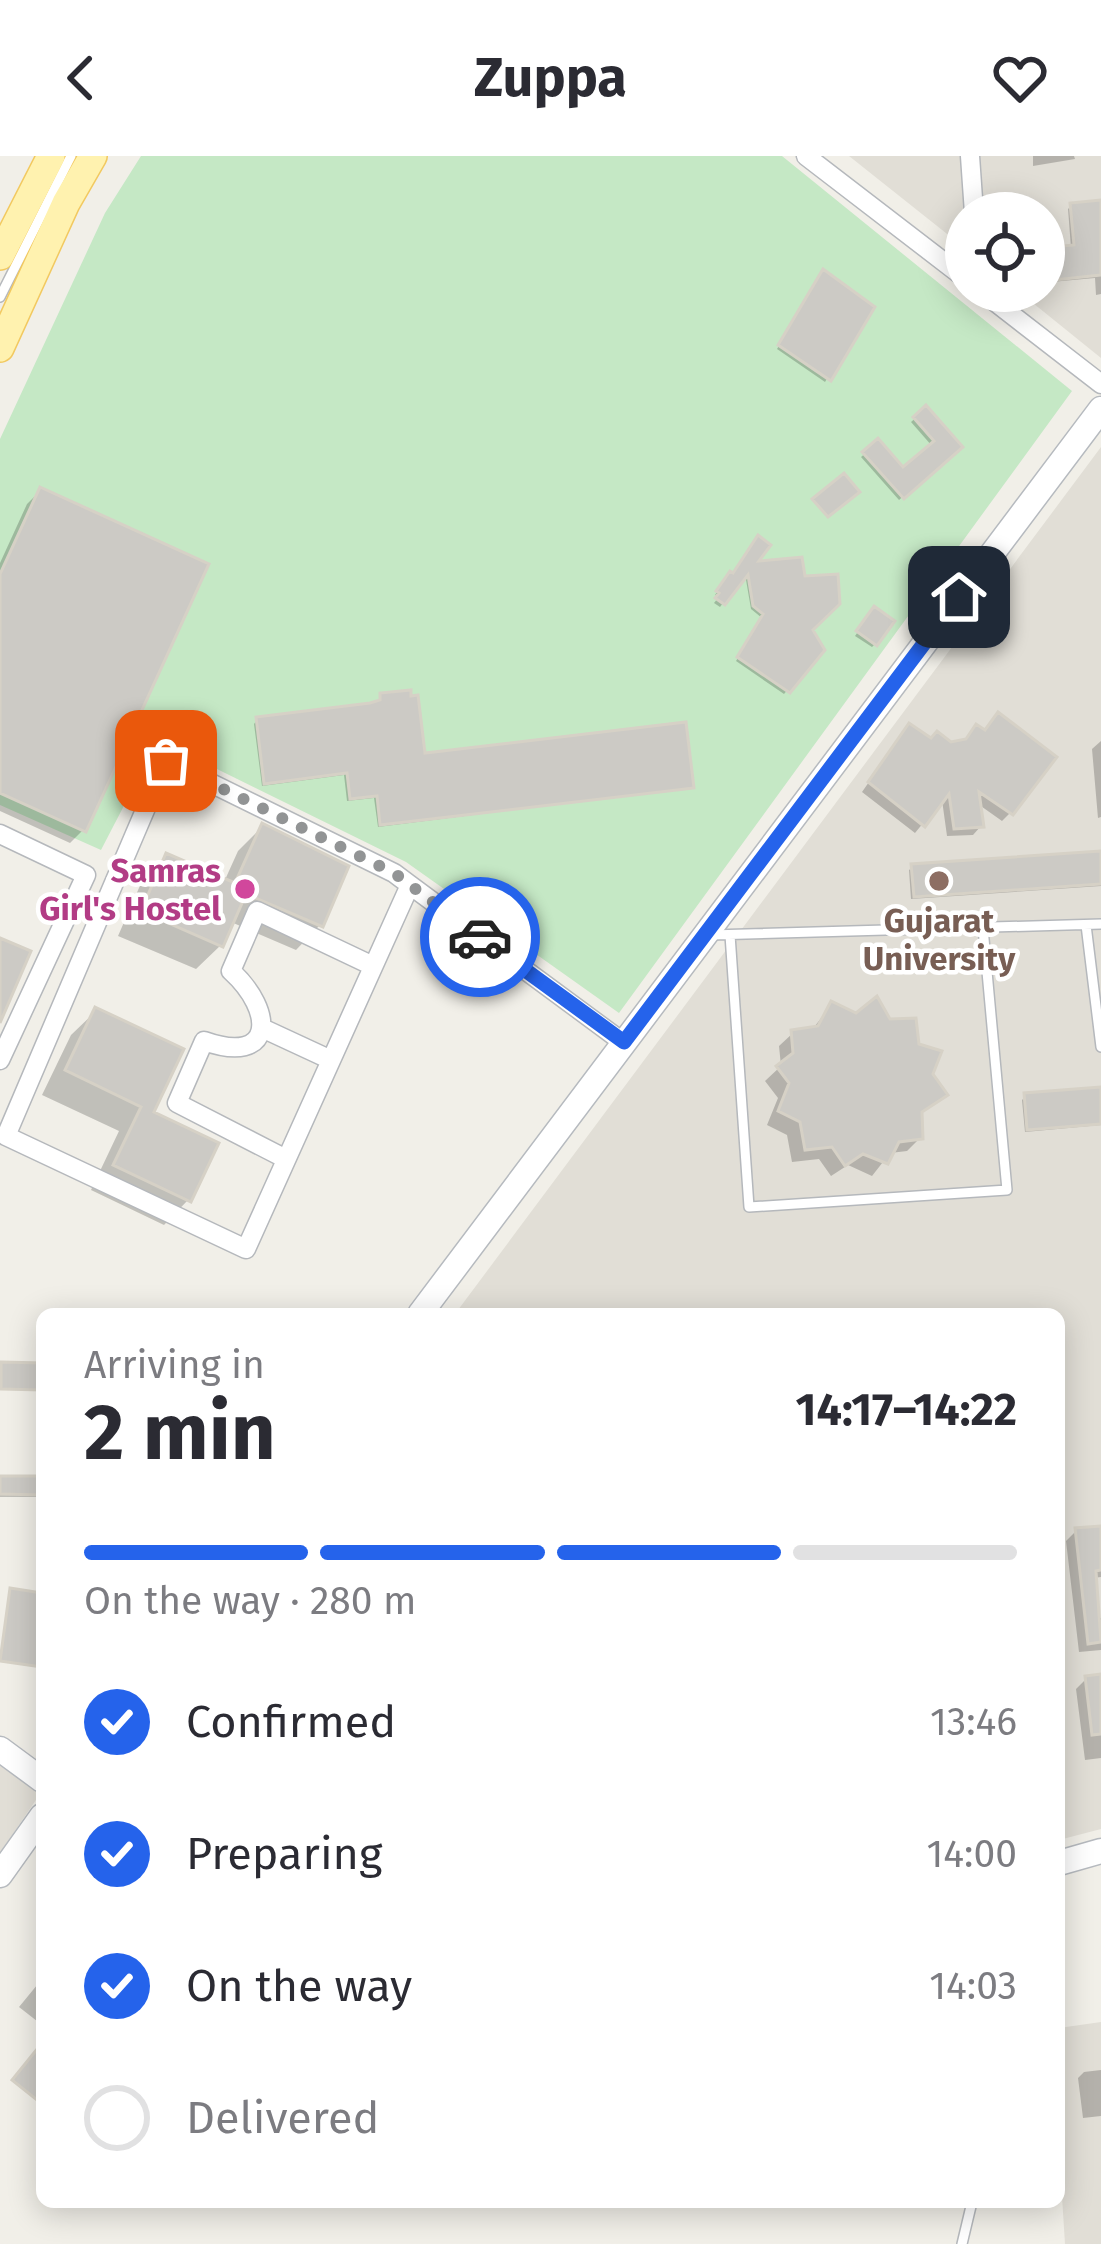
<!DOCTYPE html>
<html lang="en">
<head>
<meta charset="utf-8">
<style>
	:root { --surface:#fff; --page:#f2f2f3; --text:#2b2b33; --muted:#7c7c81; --line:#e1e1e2; --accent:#2563eb }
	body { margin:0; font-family:"Fira Sans",sans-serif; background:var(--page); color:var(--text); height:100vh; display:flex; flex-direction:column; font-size:45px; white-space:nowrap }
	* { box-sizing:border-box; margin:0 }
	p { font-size:39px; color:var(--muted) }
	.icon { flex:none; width:66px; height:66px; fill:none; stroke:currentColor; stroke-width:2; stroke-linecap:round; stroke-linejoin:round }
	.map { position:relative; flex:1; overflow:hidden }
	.details { position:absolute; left:36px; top:1152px; width:1029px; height:900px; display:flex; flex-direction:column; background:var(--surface); border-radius:18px; box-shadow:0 6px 30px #0003 }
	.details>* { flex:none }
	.controls { position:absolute; left:945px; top:36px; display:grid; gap:24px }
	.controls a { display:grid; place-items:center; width:120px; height:120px; border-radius:50%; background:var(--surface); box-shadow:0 6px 30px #0003; font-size:60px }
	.pin { position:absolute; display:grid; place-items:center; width:102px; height:102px; color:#fff; margin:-51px; border-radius:24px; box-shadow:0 6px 18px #0006 }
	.courier { position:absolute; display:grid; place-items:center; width:120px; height:120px; margin:-60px; border:9px solid #2563eb; border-radius:50%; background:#fff; color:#222; box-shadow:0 3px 15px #0007 }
	.headline em { font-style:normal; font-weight:700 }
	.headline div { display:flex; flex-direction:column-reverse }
	.headline { display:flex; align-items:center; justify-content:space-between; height:204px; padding:0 48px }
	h1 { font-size:78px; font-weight:700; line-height:90px }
	.bar { display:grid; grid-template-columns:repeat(4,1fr); gap:18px 12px; align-content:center; height:144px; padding:0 48px }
	.bar i { height:15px; border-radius:9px; background:var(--line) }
	.bar .current { background:var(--accent) }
	.bar p { grid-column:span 4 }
	ol { padding:0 48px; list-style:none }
	li { display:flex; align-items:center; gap:36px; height:132px }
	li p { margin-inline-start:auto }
	li .icon { padding:12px; border-radius:50%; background:var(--accent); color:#fff; stroke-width:4 }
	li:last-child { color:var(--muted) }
	li i { width:66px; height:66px; border:6px solid var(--line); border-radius:50% }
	header { display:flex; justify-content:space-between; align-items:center; height:156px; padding:0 48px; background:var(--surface); font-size:54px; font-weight:700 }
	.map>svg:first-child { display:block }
	.education { fill:#e1ded6 }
	.green { fill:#c5e8c5 }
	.shadow { fill:#0003 }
	.building { fill:#cccac5; stroke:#d6d1c6; stroke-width:3 }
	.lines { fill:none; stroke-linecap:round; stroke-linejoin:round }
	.lane-casing { stroke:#b5b8bc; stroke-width:12 }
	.street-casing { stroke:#b5b8bc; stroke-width:21 }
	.secondary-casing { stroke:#b6babf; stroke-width:27 }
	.primary-casing { stroke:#f2c960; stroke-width:30 }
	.lane { stroke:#fff; stroke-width:9 }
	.street { stroke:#fff; stroke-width:18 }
	.secondary { stroke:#fff; stroke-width:24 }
	.primary { stroke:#fff2af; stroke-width:27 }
	.done { stroke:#929495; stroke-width:12; stroke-dasharray:0 21.6 }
	.route { stroke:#2563eb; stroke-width:15 }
	.education-dot { fill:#8d6e63; stroke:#fff; stroke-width:4.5 }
	.hotel-dot { fill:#d1479c; stroke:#fff; stroke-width:4.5 }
	.labels { text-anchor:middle; stroke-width:9; stroke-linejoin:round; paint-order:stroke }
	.hotel-label { font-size:33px; font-weight:bold; fill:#b23c85; stroke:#fff; text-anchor:end }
	.education-label { font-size:33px; font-weight:bold; fill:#785e54; stroke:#fff }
</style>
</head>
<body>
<header><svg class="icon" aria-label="back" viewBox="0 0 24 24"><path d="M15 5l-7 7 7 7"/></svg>Zuppa<svg class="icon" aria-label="heart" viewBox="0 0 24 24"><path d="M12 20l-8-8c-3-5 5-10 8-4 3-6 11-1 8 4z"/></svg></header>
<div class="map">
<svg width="1101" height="2088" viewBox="0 0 1101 2088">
	<rect width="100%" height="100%" fill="#f1efe8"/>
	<path class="education" d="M849 0H1101V202L1018 135H1044V57H966V93Z
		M1101 291V1673L1059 1684V1158H455Z
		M0 1604 42 1635 0 1697Z
		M1101 1866V2088H1065L1059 1993V1872Z"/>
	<path class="green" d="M141 0H782L1072 235 619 857 406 706 158 584 101 694 0 649V283L105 57Z"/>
	<path class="shadow" d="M1033 0H1074L1075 3 1033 10Z
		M1071 50 1101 67V138L1096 139 1095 122 1051 126 1049 97 1071 92 1068 53Z
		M821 120 871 152 825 226 777 193Z
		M926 253 959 291 899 344 861 301 878 287 903 316 932 290 911 266Z
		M40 335 83 674 70 687 0 655V407L27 348Z
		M753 409 809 473 821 494 784 538 736 505 762 462 751 453 745 418 720 451 714 447 718 442 715 439 727 422Z
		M871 457 875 488 872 491 855 480Z
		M381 540 422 601 691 631 378 671 374 642 347 645 344 619 262 630 254 568 257 564 378 548Z
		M901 580 950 589 1010 657 1002 665 978 648 981 670 973 679 947 680 942 644 915 677 862 636Z
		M1101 585V661L1098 662 1092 593Z
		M262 671 320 769 296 794 231 766 221 789 196 813 118 780 142 725 167 701 224 726 238 695Z
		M1101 698V730L911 743 909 714 913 711Z
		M831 849 857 861 889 866 916 891 944 938 919 959 920 982 907 995 890 997 872 1020 848 1009 831 1020 819 1003 792 1006 787 979 767 969 778 942 765 925 781 910 779 890 793 877 812 874Z
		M96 855 150 957 188 1044 164 1069 91 1034 119 975 42 939 71 879Z
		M1101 934V969L1025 976 1022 944 1026 940Z
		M0 1323H42V1341H0Z
		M1101 1373V1421L1093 1422 1098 1462H1101V1494L1079 1496 1066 1385 1076 1375Z
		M1101 1521V1602L1085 1604 1076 1533 1086 1523Z
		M42 1823V1869L19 1851Z
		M1101 1914V1960L1083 1962 1078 1922 1084 1916Z"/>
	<path class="building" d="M1101 44V119L1054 124 1051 91 1074 89 1070 47Z
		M823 113 875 151 831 225 778 189Z
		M926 249 963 291 904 343 862 296 878 282 903 311 934 285 913 261Z
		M844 317 860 336 828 361 812 343Z
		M40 331 209 408 86 676 0 637V418Z
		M758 379 771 389 759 405 802 401 805 420 838 418 840 448 813 474 825 494 790 537 737 501 763 458 753 450 748 419 725 449 715 442 719 437 716 435 730 415 733 417Z
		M874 450 895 465 877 490 856 475Z
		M411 534V540L418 539 425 597 686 566 694 632 380 669 377 640 350 643 347 617 264 628 256 561 370 547 380 544V537Z
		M998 556 1057 601 1013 659 979 636 984 671 954 673 949 638 925 671 868 626 909 567 931 582 937 575 951 586 966 583 976 568 985 574Z
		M262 667 349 710 323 771 246 738 223 791 141 755 166 697 235 727Z
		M1101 695V728L914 741 911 708Z
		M0 782 31 795 0 867Z
		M877 840 890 863 916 862 919 888 942 895 933 918 948 939 922 956 923 983 899 986 888 1008 863 998 845 1010 832 991 805 994 800 966 778 955 789 927 776 910 793 897 791 874 818 870 831 845 856 857Z
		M95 851 184 893 154 956 219 987 191 1046 113 1009 141 951 65 914Z
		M1101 931V968L1027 974 1024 937Z
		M1 1206 42 1207V1234L1 1233Z
		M0 1320H42V1339L0 1338Z
		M1101 1370V1414L1096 1415 1101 1486 1088 1488 1075 1372Z
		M10 1432 42 1437V1511L0 1505Z
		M1101 1518V1578L1092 1579 1085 1520Z
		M42 1887V1948L12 1924Z"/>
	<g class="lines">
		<defs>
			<path id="lane" d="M0 141 71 0
				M1086 769 1101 891
				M711 779 1101 768
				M730 779 749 1051 1007 1034 983 772
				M962 2088 972 2046"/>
			<path id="street" d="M806 0 966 123
				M970 0 974 57
				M981 135 1101 228
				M0 678 86 719 0 904
				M410 729 246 1093 6 980 166 605 394 717 410 729 624 887
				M262 872 331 904
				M286 1003 177 947 204 885C275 910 275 855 231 815L257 755 373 810"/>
			<path id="secondary" d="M420 1158 1101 253
				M0 1593 42 1624
				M1059 1707 1101 1695
				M0 1719 42 1660"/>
			<path id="primary" d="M0 100 51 0
				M0 192 66 47 93 0"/>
		</defs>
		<use href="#lane" class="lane-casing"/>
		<use href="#street" class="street-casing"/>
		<use href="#secondary" class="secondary-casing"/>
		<use href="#primary" class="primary-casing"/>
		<use href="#lane" class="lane"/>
		<use href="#street" class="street"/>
		<use href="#secondary" class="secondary"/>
		<use href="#primary" class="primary"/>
	</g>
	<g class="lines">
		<path class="done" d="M166 605 394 717 480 781"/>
		<path class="route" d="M480 781 624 886 959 441"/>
	</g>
	<circle class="education-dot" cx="939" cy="725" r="12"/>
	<circle class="hotel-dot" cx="245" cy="733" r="12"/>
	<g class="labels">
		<g class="hotel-label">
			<text x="221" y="726">Samras<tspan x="221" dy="38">Girl's Hostel</tspan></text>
		</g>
		<g class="education-label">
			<text x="939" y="776">Gujarat<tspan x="939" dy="38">University</tspan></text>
		</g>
	</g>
</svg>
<div class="controls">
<a><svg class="icon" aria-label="locate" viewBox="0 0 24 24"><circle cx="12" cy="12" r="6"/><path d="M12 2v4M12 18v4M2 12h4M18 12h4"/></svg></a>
</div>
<div class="pin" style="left:166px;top:605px;background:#ea580c"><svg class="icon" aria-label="bag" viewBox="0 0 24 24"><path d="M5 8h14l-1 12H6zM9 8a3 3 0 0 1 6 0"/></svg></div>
<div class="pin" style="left:959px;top:441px;background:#1f2937"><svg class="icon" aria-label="home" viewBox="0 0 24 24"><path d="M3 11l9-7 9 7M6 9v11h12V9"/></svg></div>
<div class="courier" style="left:480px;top:781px"><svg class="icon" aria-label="car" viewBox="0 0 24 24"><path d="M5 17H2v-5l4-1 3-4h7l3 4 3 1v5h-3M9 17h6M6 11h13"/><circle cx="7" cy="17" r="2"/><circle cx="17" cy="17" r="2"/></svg></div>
<section class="details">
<div class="headline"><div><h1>2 min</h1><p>Arriving in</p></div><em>14:17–14:22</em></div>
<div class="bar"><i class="current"></i><i class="current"></i><i class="current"></i><i></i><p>On the way · 280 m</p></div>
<ol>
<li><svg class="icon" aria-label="check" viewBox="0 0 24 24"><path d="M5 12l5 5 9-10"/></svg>Confirmed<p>13:46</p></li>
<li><svg class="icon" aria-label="check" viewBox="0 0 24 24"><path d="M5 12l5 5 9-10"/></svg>Preparing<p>14:00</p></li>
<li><svg class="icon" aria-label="check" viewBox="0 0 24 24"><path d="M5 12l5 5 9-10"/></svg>On the way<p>14:03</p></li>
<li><i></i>Delivered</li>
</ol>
</section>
</div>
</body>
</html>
